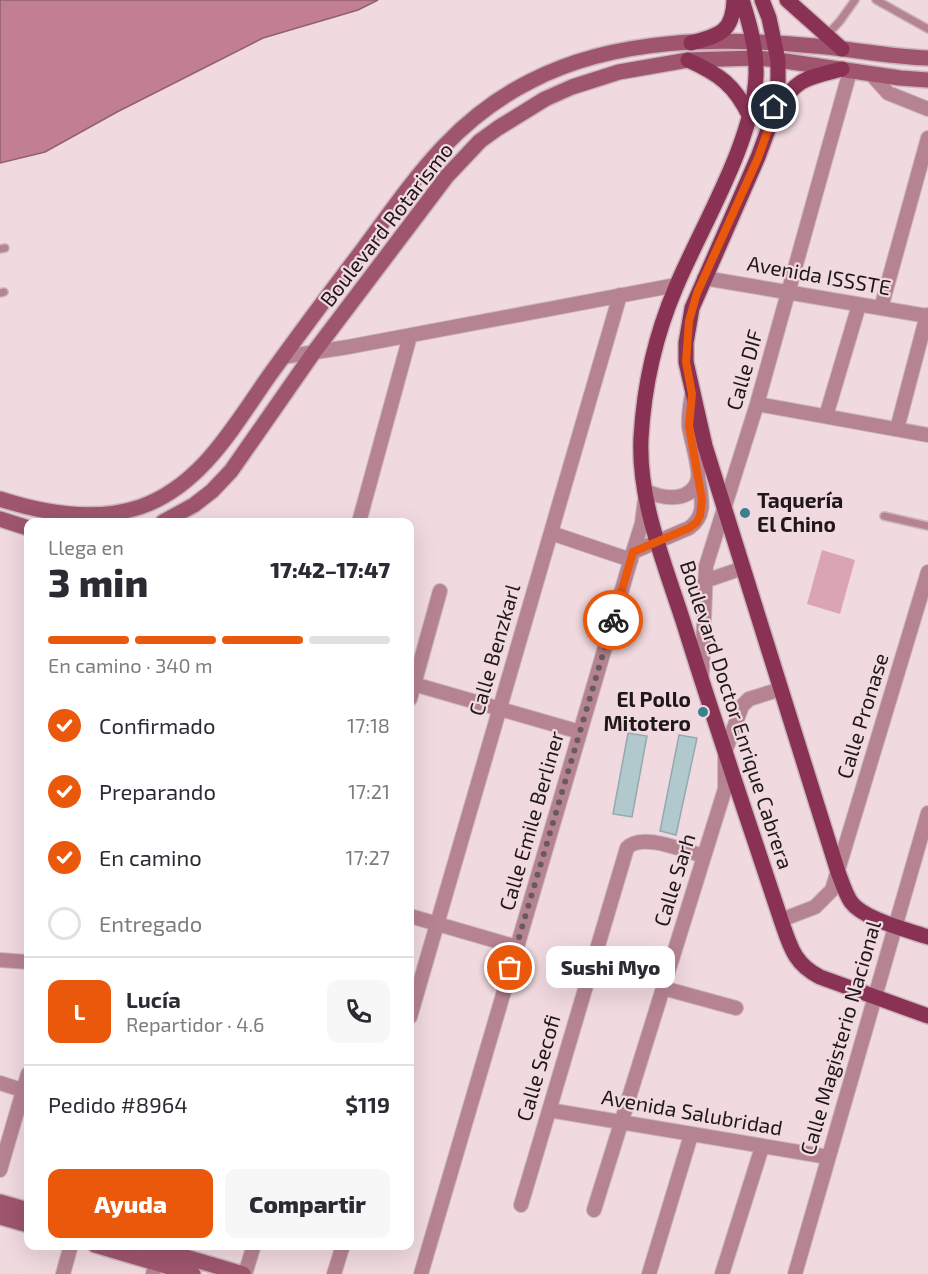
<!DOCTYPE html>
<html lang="es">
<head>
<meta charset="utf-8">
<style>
	:root { --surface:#fff; --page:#f7f7f7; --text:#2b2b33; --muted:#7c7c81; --line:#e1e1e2; --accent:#ea580c }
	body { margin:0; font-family:"Exo 2",sans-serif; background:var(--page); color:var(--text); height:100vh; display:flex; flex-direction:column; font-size:22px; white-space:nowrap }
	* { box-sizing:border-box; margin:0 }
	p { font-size:20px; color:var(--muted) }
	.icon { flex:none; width:33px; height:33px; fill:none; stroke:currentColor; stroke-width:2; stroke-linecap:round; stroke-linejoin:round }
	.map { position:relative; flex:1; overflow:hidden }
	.panel { position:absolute; left:24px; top:518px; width:390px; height:732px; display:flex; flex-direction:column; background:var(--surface); border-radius:12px; box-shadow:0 6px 24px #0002 }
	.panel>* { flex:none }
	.pin { position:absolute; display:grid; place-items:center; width:51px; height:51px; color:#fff; margin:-26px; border:3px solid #fff; border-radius:50%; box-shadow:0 2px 6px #0007 }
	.courier { position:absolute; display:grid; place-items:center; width:60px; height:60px; margin:-30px; border:4px solid #ea580c; border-radius:50%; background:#fff; color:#222; box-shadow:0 2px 8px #0007 }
	.bubble { position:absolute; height:42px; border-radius:12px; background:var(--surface); box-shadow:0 6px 24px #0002; font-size:20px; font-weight:800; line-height:42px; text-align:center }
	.head em { font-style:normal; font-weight:800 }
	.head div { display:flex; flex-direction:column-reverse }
	.head { display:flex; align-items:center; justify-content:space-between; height:102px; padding:0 24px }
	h1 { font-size:39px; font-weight:800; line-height:45px }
	.bar { display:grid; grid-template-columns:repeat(4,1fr); gap:9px 6px; align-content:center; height:72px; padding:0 24px }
	.bar i { height:8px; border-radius:4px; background:var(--line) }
	.bar .current { background:var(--accent) }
	.bar p { grid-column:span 4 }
	.line { display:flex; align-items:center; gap:15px; padding:0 24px; border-top:2px solid var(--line) }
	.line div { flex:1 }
	.round { display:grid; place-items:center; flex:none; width:63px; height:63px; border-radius:12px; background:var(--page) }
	ol { padding:0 24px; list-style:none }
	li { display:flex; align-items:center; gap:18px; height:66px }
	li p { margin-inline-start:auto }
	li .icon { padding:6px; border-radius:50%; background:var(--accent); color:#fff; stroke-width:4 }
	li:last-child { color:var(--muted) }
	li i { width:33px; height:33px; border:3px solid var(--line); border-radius:50% }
	.action { display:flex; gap:12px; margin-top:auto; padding:12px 24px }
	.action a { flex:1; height:69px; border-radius:12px; background:var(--accent); color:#fff; font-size:24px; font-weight:800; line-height:69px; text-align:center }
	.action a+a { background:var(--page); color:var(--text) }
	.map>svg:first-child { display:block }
	.green { fill:#daa4b4 }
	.water { fill:#c27f94; stroke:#91606f; stroke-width:1.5 }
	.building { fill:#b1c9cd; stroke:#93aaaf; stroke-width:1.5 }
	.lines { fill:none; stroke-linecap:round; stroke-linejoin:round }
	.lane-casing { stroke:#cab6bb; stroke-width:10 }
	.street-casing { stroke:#cab6bb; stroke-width:16 }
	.secondary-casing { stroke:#cab6bb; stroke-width:18 }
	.primary-casing { stroke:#cab6bb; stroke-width:18 }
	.lane { stroke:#b68392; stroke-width:7 }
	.street { stroke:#b68392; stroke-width:14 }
	.secondary { stroke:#9e556d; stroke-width:15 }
	.primary { stroke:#8a3254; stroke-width:15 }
	.done { stroke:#685b5e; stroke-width:6; stroke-dasharray:0 10.8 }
	.route { stroke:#ea580c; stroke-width:8 }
	.poi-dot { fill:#3b818d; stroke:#f0d9df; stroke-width:2 }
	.labels { text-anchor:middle; stroke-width:4.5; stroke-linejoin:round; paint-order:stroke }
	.street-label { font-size:21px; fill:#1f1719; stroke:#f0d9df }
	.poi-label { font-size:21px; font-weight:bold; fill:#1f1719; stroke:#f0d9df; text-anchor:start }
</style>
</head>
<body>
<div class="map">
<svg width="928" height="1274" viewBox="0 0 928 1274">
	<rect width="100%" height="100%" fill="#f0d9df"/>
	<path class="green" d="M822 550 855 560 840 614 807 604Z"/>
	<path class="water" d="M0 0H378L358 10 263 38 117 112 45 152 0 163Z"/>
	<path class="building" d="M628 733 647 736 632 817 613 814Z
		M679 735 697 738 676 835 660 831Z"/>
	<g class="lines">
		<defs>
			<path id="lane" d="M876 0 928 29
				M827 35 840 21 855 0
				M0 249 5 248
				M0 293 4 292
				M884 516 928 526"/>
			<path id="street" d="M871 74 888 93 928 109
				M704 278 928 316
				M881 308 928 138
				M283 357 348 347 676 285
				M757 404 928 435
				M826 416 859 305
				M897 429 927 315
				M359 522 410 336
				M551 533 631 560
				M633 552 689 528C708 515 701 496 698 477
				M705 581 743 568
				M702 675 706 566 757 404 850 71
				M410 683 580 732
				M410 699 440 591
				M410 916 517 947
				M781 920 815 907 832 890 928 572
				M0 960 28 962
				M663 988 736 1008
				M410 1017 620 295
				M0 1083 28 1092
				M549 1110 828 1157
				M0 1170 28 1074
				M521 1205 627 848C642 832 684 851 704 856
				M594 1210 725 789V752L742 706 749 699 781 689
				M63 1274 71 1245
				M153 1274 159 1253
				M245 1274 254 1245
				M334 1274 343 1245
				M421 1274 633 552 642 523 646 491C663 499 692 503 698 479 700 469 691 439 689 427 688 416 690 405 692 394
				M649 1274 691 1135
				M722 1274 762 1147
				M795 1274 928 813"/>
			<path id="secondary" d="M0 499C43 513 95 522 140 507 201 486 234 426 269 376 300 333 332 290 364 248 414 180 453 120 531 81 616 37 721 37 815 46 853 49 890 57 928 58
				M0 519 28 528
				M163 522 194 505 212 491 231 471 314 352 447 176 480 141 498 128 545 99 572 87 619 72 688 60 756 58 778 60 900 78 928 80
				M0 1202 28 1210
				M0 1217 28 1225
				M95 1245 193 1274
				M145 1245 243 1274"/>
			<path id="primary" d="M742 0C750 25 757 50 756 76 753 143 702 225 676 287 655 336 644 385 641 438 638 500 664 562 683 621 714 721 748 820 781 920 790 946 794 964 820 977L928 1016
				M762 0 769 18 778 60V85L774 107 768 130 758 157 692 308 686 343V362L705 446 838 872C842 882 845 893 851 902 863 919 908 930 928 937
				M787 0 842 49
				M691 43C720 35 733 32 734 0
				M688 60C719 74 735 85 750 117
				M776 110C797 78 806 78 842 69"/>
		</defs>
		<use href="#lane" class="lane-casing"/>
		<use href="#street" class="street-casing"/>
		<use href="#secondary" class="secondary-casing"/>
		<use href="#primary" class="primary-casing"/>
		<use href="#lane" class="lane"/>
		<use href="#street" class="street"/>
		<use href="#secondary" class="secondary"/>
		<use href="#primary" class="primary"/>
	</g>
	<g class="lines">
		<path class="done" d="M510 968 613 620"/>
		<path class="route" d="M613 620 633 552 689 528 697 522 700 516 702 500 689 426 692 394 686 362 689 321 697 293 758 158 768 130 774 107"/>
	</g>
	<g class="poi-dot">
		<circle cx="745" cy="513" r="6"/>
		<circle cx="703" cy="712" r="6"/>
	</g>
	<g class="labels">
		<g class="street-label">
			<text transform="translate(387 225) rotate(-52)" y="7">Boulevard Rotarismo</text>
			<text transform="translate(819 276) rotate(10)" y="7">Avenida ISSSTE</text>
			<text transform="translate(745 370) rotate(-74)" y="7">Calle DIF</text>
			<text transform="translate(495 650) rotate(-74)" y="7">Calle Benzkarl</text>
			<text transform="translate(736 715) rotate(72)" y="7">Boulevard Doctor Enrique Cabrera</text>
			<text transform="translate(863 716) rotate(-73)" y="7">Calle Pronase</text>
			<text transform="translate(532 821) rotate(-74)" y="7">Calle Emile Berliner</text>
			<text transform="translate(675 880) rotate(-73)" y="7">Calle Sarh</text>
			<text transform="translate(841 1038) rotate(-74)" y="7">Calle Magisterio Nacional</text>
			<text transform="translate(539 1068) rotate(-74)" y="7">Calle Secofi</text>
			<text transform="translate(692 1113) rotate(10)" y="7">Avenida Salubridad</text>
		</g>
		<g class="poi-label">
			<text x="757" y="508">Taquería<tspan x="757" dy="24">El Chino</tspan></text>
			<text x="691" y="707" text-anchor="end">El Pollo<tspan x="691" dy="24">Mitotero</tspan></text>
		</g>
	</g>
</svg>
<div class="pin" style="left:510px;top:968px;background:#ea580c"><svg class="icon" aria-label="bag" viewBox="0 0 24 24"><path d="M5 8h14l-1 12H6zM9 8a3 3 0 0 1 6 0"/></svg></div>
<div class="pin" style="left:774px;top:107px;background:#1f2937"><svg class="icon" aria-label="home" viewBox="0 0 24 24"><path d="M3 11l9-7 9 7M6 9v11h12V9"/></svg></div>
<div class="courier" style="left:613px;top:620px"><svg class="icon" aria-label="bike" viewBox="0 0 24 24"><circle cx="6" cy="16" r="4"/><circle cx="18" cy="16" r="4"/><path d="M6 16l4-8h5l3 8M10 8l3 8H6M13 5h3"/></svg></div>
<div class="bubble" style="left:546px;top:946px;width:129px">Sushi Myo</div>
<section class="panel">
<div class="head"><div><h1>3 min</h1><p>Llega en</p></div><em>17:42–17:47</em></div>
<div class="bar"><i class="current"></i><i class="current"></i><i class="current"></i><i></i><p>En camino · 340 m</p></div>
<ol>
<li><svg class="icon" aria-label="check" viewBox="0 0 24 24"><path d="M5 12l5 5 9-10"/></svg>Confirmado<p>17:18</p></li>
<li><svg class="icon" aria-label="check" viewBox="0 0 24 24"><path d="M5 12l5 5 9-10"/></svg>Preparando<p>17:21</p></li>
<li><svg class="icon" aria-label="check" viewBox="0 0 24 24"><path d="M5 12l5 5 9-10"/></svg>En camino<p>17:27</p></li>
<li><i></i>Entregado</li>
</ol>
<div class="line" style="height:108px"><b class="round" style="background:var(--accent);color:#fff">L</b><div><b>Lucía</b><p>Repartidor · 4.6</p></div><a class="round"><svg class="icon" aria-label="phone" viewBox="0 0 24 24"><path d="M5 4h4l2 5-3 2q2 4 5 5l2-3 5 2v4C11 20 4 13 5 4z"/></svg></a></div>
<div class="line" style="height:78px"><div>Pedido #8964</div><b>$119</b></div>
<div class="action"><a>Ayuda</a><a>Compartir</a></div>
</section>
</div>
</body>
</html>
